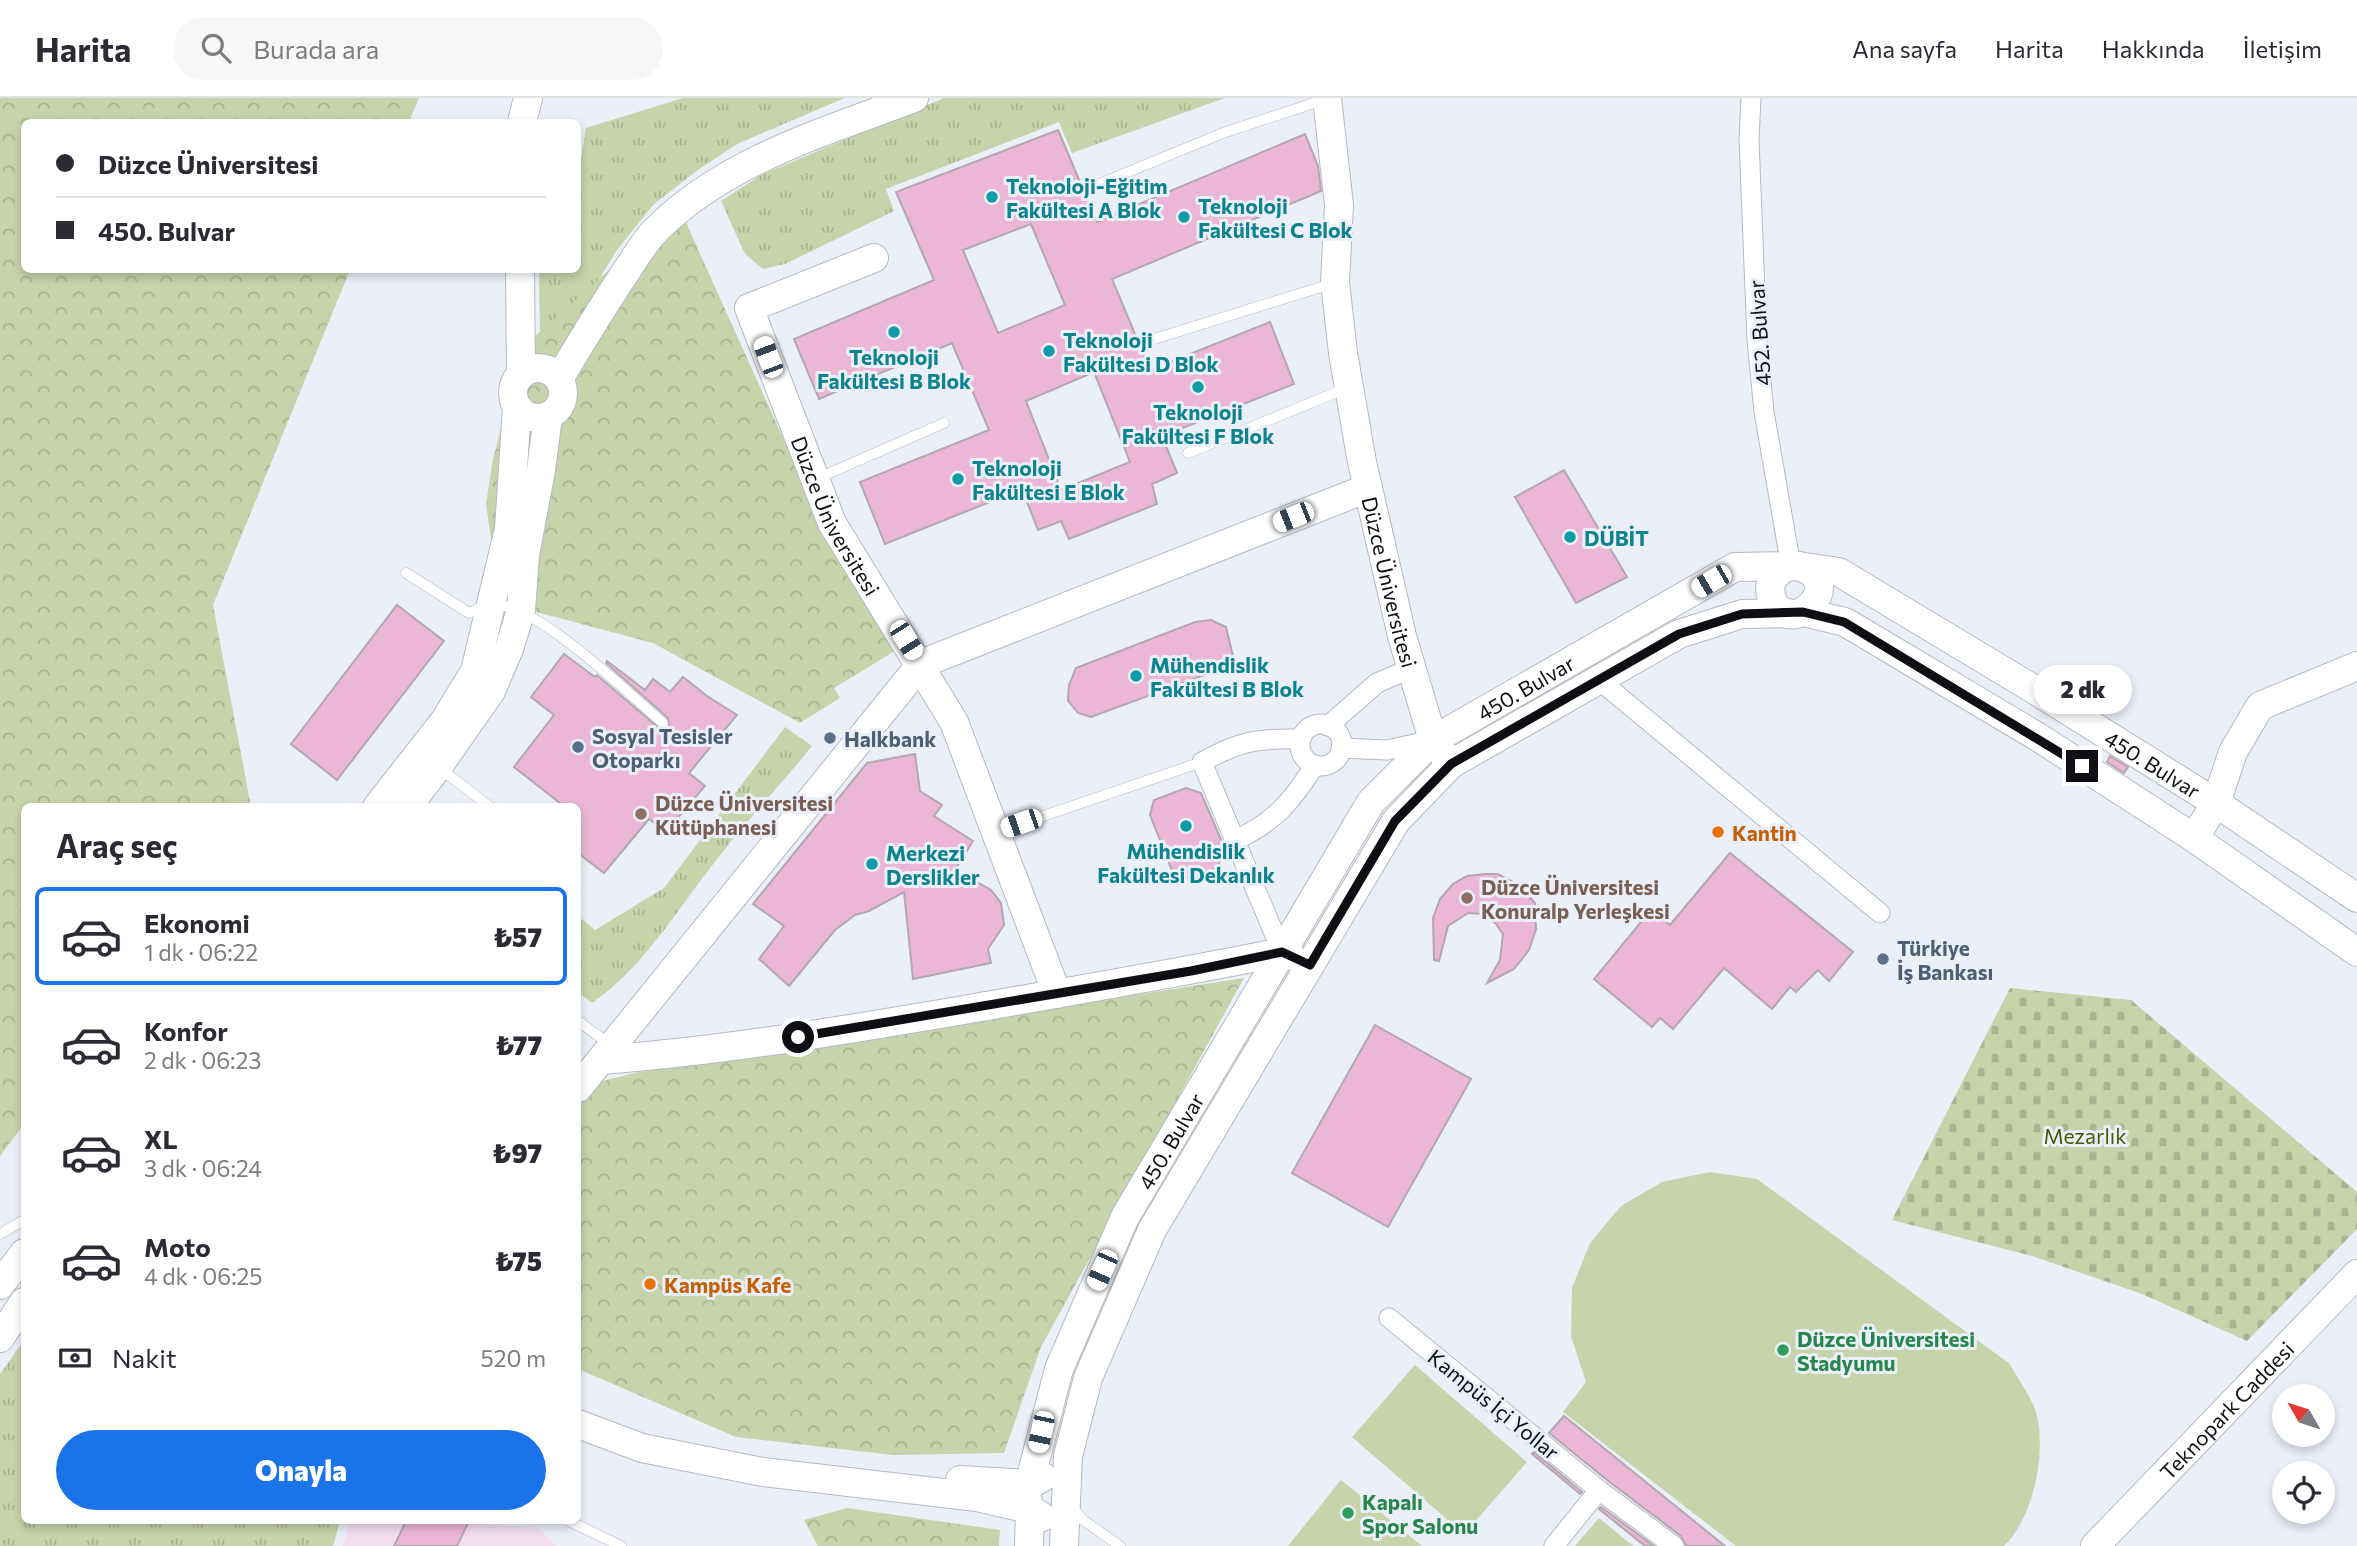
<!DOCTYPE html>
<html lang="tr">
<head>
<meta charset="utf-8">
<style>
	body { margin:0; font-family:Commissioner,sans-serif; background:#f7f7f7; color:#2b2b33; height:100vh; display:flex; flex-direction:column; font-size:26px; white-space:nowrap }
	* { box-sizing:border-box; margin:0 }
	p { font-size:23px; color:#7c7c81 }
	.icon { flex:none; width:38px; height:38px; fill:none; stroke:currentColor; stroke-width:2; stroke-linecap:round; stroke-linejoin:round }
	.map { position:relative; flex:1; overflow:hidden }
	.panel { position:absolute; left:21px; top:705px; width:560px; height:721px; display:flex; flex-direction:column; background:#fff; border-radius:10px; box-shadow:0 4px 10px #0003 }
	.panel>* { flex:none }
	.banner { position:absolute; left:21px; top:21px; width:560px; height:154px; border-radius:10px; box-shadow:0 4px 10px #0003; display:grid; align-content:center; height:154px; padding:0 35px; background:#fff }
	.needle { width:46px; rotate:309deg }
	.fabs { position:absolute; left:2272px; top:1286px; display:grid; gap:14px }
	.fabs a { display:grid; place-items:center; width:63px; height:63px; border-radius:50%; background:#fff; box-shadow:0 4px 10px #0003; font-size:35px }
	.end { position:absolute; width:32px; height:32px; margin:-16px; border:9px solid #0e0f12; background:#fff; box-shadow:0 0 0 4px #fff }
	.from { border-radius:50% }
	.bubble { position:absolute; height:49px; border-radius:24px; background:#fff; box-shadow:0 4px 10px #0003; font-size:23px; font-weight:800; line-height:49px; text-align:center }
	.car { position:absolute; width:21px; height:42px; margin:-21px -10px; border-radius:9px; box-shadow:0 0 5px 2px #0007; background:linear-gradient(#fff 24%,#345 0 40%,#fff 0 76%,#345 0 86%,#fff 0) }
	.banner b { display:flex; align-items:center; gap:24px; height:66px; font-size:26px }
	.banner b+b { border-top:2px solid #e1e1e2 }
	.banner i { width:18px; height:18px; background:#2b2b33 }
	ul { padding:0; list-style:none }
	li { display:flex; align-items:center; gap:21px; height:98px; margin:0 14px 10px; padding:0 21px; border:4px solid transparent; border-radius:10px }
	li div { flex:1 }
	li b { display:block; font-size:26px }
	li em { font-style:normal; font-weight:800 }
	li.active { border-color:#1a73e8 }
	li>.icon { width:63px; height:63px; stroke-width:1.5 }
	h2 { padding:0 35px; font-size:32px; line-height:84px }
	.pay { display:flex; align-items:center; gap:18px; height:77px; padding:0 35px; font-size:26px }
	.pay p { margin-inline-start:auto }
	.action { display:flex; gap:14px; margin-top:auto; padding:14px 35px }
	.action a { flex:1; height:80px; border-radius:42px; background:#1a73e8; color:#fff; font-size:28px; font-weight:800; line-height:80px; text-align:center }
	header { display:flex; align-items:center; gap:42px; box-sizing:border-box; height:98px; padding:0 35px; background:#fff; border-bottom:2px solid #e1e1e2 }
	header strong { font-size:33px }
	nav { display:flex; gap:38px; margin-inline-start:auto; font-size:24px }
	.search { width:490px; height:63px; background:#f7f7f7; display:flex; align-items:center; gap:18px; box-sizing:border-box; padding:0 24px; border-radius:38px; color:#7c7c81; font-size:26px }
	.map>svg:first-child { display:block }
	.medical { fill:#f2deee }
	.grass { fill:url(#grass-tufts) }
	.forest { fill:url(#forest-crowns) }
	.cemetery { fill:url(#cemetery-stones) }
	.pitch { fill:#c7d3ab }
	.building { fill:#ecb6d6; stroke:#b2a8ae; stroke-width:2; fill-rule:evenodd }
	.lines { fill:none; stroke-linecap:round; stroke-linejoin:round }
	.lane-casing { stroke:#b5b9c2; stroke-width:11 }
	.street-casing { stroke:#b5b9c2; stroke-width:21 }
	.secondary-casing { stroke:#b5b9c2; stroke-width:30 }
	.lane { stroke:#fff; stroke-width:10 }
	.street { stroke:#fff; stroke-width:19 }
	.secondary { stroke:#fff; stroke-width:28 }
	.route { stroke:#0e0f12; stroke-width:9 }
	.culture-dot { fill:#0f9aa8; stroke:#ebeff8; stroke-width:2.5 }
	.service-dot { fill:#5c6f8a; stroke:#ebeff8; stroke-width:2.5 }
	.education-dot { fill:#8d6e63; stroke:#ebeff8; stroke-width:2.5 }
	.food-dot { fill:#e8710a; stroke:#ebeff8; stroke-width:2.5 }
	.leisure-dot { fill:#2e9e5b; stroke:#ebeff8; stroke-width:2.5 }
	.labels { text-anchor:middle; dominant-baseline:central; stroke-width:6; stroke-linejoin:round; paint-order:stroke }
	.culture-label { font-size:21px; font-weight:bold; fill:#0d838f; stroke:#ebeff8; text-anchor:start }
	.street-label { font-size:21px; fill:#0e0f12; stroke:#ebeff8 }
	.service-label { font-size:21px; font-weight:bold; fill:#4e5e75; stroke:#ebeff8; text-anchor:start }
	.education-label { font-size:21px; font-weight:bold; fill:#785e54; stroke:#ebeff8; text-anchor:start }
	.food-label { font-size:21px; font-weight:bold; fill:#c56008; stroke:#ebeff8; text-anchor:start }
	.park-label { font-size:21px; fill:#485800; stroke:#ebeff8 }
	.leisure-label { font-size:21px; font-weight:bold; fill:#27864d; stroke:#ebeff8; text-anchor:start }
</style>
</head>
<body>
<header>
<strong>Harita</strong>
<div class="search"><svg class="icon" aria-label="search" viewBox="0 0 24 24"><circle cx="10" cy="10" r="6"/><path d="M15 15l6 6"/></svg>Burada ara</div>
<nav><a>Ana sayfa</a><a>Harita</a><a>Hakkında</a><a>İletişim</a></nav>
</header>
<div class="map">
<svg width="2357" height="1448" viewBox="0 0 2357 1448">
	<defs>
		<pattern id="grass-tufts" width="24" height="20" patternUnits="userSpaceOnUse" patternTransform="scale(1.75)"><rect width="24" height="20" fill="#c7d3ab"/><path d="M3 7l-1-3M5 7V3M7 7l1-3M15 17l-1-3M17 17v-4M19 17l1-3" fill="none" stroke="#aab492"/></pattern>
		<pattern id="forest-crowns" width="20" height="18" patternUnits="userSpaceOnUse" patternTransform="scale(1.75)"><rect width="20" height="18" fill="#c7d3ab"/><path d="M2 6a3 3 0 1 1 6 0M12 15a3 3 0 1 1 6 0" fill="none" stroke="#aab492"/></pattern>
		<pattern id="cemetery-stones" width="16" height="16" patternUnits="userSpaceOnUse" patternTransform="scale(1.75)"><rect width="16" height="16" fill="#c7d3ab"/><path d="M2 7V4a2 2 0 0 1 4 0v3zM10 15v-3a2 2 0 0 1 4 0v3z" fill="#aab492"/></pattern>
	</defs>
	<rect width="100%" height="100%" fill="#ebeff8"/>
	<polygon class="medical" points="350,1423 434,1423 537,1430 557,1448 343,1448"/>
	<g class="grass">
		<polygon points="683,0 845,0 737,46 695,74 653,107 617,152 591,194 540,239 539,172 578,172 578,80 586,30"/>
		<polygon points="944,0 1225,0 1072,55 1059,24 886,91 894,113 785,166 763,171 745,156 721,103 761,77"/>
		<path d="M785,629L812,648C783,684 751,718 722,755C681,805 646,868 592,905L578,894V818L595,832L664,790Z"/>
		<polygon points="24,1242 24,1423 340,1423 333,1448 0,1448 0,1276"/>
	</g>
	<g class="forest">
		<polygon points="0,0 419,0 409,24 24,24 24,172 350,172 213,507 251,709 24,709 24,1026 0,1058"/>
		<polygon points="679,109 815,411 898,551 834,590 840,600 800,625 653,545 525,511 493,454 486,406 493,361 522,250"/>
		<polygon points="1244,880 1041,1249 1004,1355 893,1357 736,1339 578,1271 578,1006 603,983 639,974"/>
		<polygon points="847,1410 1000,1432 999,1448 818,1448 804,1422"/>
	</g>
	<polygon class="cemetery" points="2010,890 2131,902 2357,1094 2357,1131 2247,1243 2142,1196 2032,1158 1892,1122"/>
	<g class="pitch">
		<path d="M1710,1074L1757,1081L2010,1266C2017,1280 2028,1294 2034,1309C2049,1347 2034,1420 2004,1448H1736L1563,1314L1586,1284L1571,1238L1572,1190L1590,1145L1621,1108L1662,1084Z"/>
		<polygon points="1415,1267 1527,1364 1464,1436 1352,1339"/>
		<polygon points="1341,1382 1422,1448 1288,1448"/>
		<polygon points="1599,1420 1633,1448 1575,1448"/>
	</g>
	<g class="building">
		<path d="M1058,32L1097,124L1305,36L1318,68L1321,93L1112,181L1150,272L1270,224L1294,286L1162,338L1177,375L1152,386L1157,406L1069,441L1061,423L1038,432L1022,391L885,446L860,384L989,332L952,245L819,301L794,241L934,182L896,94ZM1031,126L1065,207L998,235L963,152ZM1094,274L1130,364L1061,392L1026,303Z"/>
		<polygon points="1564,372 1627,479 1576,505 1515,399"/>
		<polygon points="397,507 444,543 337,682 291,646"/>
		<polygon points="1211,522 1226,529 1233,558 1229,568 1091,619 1078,615 1068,603 1069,587 1076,570 1195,524"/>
		<polygon points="564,556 595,579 597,577 661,632 669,629 668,620 606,565 607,563 645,592 653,581 670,594 683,579 707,598 737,617 689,675 705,688 666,734 649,721 604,775 578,755 578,709 565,709 514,669 554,617 531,599"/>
		<polygon points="915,656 920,693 942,707 934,718 973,743 951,778 975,783 991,792 1001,805 1004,827 988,851 991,865 913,881 904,794 869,813 855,817 835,832 789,888 759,861 784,828 753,806 867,665"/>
		<polygon points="2110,658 2128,669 2124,675 2107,664"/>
		<polygon points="1186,690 1201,695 1225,751 1217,770 1187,780 1173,775 1150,717 1154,702"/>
		<polygon points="1730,755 1853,854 1829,883 1818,872 1796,894 1790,889 1772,911 1724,870 1673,931 1660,920 1652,929 1594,881 1651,812 1670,827"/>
		<polygon points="1485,776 1498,776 1519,787 1535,805 1536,831 1529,852 1514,871 1487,885 1500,862 1503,836 1496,826 1484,816 1468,815 1448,828 1439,863 1434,862 1433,820 1440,801 1453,786 1467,778"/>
		<polygon points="1375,927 1471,981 1388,1129 1292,1075"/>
		<polygon points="1564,1318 1725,1448 1686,1448 1681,1438 1607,1382 1549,1335"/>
		<polygon points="1534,1354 1582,1394 1580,1396 1532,1356"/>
		<polygon points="1601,1409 1654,1448 1645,1448 1599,1411"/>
		<polygon points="406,1423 469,1423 457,1448 394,1448"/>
	</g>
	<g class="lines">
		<defs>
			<g id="lane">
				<polyline points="1094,88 1223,35 1323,2"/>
				<polyline points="1151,242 1331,186"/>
				<polyline points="1188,355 1347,290"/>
				<polyline points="816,381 944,325"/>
				<path d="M406,475L469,515C476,512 486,506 494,506C539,508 627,594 663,625"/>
				<polyline points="441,671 490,709"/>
				<polyline points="996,734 1202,664"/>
				<polyline points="578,923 611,947"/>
				<polyline points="0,1136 24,1122"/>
				<polyline points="1072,1409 1083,1422 1120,1448"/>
				<polyline points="569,1423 621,1448"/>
			</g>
			<g id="street">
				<polyline points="1751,0 1749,42 1757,242 1764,314 1791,468"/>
				<polyline points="1599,582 1880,815"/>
				<circle cx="1321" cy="647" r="21"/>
				<polyline points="1328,628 1377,585 1412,570"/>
				<polyline points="1341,650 1387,652 1433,642"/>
				<path d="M1235,742C1274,725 1292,703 1315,667"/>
				<path d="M1282,854L1202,664C1240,643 1258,640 1301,641"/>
				<polyline points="1389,1220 1599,1392 1674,1448"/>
				<polyline points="1554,1448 1599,1392"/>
			</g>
			<g id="secondary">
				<path id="s1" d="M1327,0L1339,107L1335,184L1343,255L1362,364L1402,538L1433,642L1444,657"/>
				<polyline points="522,24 528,0"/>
				<path id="s2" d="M874,160L749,210L832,425L954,624L1057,896"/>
				<polyline points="520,172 521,277"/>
				<circle cx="538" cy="295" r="25"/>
				<path d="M559,281C581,244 603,208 627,172C636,159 644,144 655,133C724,63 824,34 914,0"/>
				<path d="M1791,468C1776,472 1766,485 1772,501C1789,545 1851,483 1798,468"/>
				<polyline points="1803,514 1845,524 2038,639 2194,740 2357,854"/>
				<polyline points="377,709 445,622 475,573 509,431 517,309"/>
				<polyline points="407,709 438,669 491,593 509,551 521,512 525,457 541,372 548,318"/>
				<polyline points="2194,740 2216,705 2233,654 2260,608 2357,568"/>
				<path d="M601,962C721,953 840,933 958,913C1066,894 1174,876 1282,854L1291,858"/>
				<polyline points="578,990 921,566 1368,390"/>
				<polyline points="0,1187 24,1155"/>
				<polyline points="0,1240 24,1204"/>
				<polyline points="578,1326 642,1350 763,1374 977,1399 1030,1411 1042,1419"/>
				<polyline points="960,1382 1031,1386 1043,1379"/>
				<path id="s3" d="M1029,1448L1030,1411L1026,1398L1059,1271L1125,1119L1371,704L1433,642L1735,469L1798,468L1839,474L2040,595L2216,705L2357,800"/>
				<polyline points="1064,1448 1068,1358 1088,1280 1152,1132 1396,723 1451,666 1679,536 1742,516 1788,515"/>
				<path id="s4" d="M2095,1448L2357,1176"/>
			</g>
		</defs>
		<use href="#lane" class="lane-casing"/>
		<use href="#street" class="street-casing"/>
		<use href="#secondary" class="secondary-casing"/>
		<use href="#lane" class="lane"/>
		<use href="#street" class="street"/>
		<use href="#secondary" class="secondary"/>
	</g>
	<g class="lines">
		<polyline class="route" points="798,939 1191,873 1282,854 1310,867 1395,723 1451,666 1679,536 1742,516 1803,514 1844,524 2082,668"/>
	</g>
	<g class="culture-dot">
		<circle cx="992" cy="99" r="7"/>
		<circle cx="1184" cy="119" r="7"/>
		<circle cx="894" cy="234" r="7"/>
		<circle cx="1049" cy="253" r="7"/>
		<circle cx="1198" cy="289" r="7"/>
		<circle cx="958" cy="381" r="7"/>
		<circle cx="1570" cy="439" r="7"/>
		<circle cx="1136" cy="578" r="7"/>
		<circle cx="1186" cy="728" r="7"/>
		<circle cx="872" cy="766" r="7"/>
	</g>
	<g class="service-dot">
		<circle cx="830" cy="640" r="7"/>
		<circle cx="578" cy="649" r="7"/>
		<circle cx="1883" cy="861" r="7"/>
	</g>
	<g class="education-dot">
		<circle cx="641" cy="716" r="7"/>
		<circle cx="1467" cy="800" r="7"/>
	</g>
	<g class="food-dot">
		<circle cx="1718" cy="734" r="7"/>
		<circle cx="650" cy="1186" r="7"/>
	</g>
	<g class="leisure-dot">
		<circle cx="1783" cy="1252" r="7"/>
		<circle cx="1348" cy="1415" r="7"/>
	</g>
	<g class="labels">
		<g class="culture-label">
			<text x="1006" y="87">Teknoloji-Eğitim<tspan x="1006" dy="24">Fakültesi A Blok</tspan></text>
			<text x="1198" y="107">Teknoloji<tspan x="1198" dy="24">Fakültesi C Blok</tspan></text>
			<text x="1063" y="241">Teknoloji<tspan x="1063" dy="24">Fakültesi D Blok</tspan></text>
			<text x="894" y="258" text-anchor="middle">Teknoloji<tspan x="894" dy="24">Fakültesi B Blok</tspan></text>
			<text x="1198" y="313" text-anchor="middle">Teknoloji<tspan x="1198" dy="24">Fakültesi F Blok</tspan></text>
			<text x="972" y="369">Teknoloji<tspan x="972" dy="24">Fakültesi E Blok</tspan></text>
			<text x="1584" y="439">DÜBİT</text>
			<text x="1150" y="566">Mühendislik<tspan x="1150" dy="24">Fakültesi B Blok</tspan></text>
			<text x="1186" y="752" text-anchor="middle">Mühendislik<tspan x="1186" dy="24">Fakültesi Dekanlık</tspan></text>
			<text x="886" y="754">Merkezi<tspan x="886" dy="24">Derslikler</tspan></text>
		</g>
		<g class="street-label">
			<text transform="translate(1759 235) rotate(-94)">452. Bulvar</text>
			<text stroke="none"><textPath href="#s2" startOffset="360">Düzce Üniversitesi</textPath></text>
			<text stroke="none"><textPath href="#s1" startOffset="490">Düzce Üniversitesi</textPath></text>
			<text stroke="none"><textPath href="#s3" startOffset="1024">450. Bulvar</textPath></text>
			<text stroke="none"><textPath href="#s3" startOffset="1738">450. Bulvar</textPath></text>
			<text stroke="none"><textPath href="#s3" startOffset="436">450. Bulvar</textPath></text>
			<text transform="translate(1494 1306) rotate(39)">Kampüs İçi Yollar</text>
			<text stroke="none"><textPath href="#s4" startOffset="189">Teknopark Caddesi</textPath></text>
		</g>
		<g class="service-label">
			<text x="592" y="637">Sosyal Tesisler<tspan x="592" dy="24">Otoparkı</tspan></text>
			<text x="844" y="640">Halkbank</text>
			<text x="1897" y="849">Türkiye<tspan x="1897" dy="24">İş Bankası</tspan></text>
		</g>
		<g class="education-label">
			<text x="655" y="704">Düzce Üniversitesi<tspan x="655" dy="24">Kütüphanesi</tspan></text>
			<text x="1481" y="788">Düzce Üniversitesi<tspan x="1481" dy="24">Konuralp Yerleşkesi</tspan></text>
		</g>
		<g class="food-label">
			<text x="1732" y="734">Kantin</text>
			<text x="664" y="1186">Kampüs Kafe</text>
		</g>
		<g class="park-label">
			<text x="2085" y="1037">Mezarlık</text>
		</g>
		<g class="leisure-label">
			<text x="1797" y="1240">Düzce Üniversitesi<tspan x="1797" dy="24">Stadyumu</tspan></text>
			<text x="1362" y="1403">Kapalı<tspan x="1362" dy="24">Spor Salonu</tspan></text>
		</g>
	</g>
</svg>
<div class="fabs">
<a><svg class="needle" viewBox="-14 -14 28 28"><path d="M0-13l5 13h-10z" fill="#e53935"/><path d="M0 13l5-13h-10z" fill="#7c7c81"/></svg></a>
<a><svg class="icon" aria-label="locate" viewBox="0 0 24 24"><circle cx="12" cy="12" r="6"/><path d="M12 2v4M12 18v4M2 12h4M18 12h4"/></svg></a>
</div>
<i class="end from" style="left:798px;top:939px"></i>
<i class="end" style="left:2082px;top:668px"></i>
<div class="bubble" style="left:2034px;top:567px;width:98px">2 dk</div>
<i class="car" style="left:768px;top:259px;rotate:339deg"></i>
<i class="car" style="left:1293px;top:419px;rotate:248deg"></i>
<i class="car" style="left:1711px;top:483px;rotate:240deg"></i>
<i class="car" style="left:906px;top:542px;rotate:148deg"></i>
<i class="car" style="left:1021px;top:725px;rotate:251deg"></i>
<i class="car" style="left:1102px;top:1172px;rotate:204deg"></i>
<i class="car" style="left:1041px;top:1334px;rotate:192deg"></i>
<div class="banner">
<b><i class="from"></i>Düzce Üniversitesi</b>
<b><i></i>450. Bulvar</b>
</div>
<section class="panel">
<h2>Araç seç</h2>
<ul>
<li class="active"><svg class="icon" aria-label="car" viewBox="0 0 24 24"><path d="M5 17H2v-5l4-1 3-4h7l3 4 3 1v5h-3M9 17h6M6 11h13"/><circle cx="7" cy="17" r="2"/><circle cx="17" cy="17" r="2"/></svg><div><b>Ekonomi</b><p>1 dk · 06:22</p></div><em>₺57</em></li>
<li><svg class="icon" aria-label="car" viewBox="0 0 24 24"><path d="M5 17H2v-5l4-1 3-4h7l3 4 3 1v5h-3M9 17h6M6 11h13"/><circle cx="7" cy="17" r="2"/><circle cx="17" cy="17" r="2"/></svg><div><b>Konfor</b><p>2 dk · 06:23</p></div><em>₺77</em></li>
<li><svg class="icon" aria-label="car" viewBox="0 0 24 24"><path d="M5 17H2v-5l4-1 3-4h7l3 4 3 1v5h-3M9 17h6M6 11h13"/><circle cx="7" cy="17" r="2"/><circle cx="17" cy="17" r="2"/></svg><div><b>XL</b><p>3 dk · 06:24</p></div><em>₺97</em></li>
<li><svg class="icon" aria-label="car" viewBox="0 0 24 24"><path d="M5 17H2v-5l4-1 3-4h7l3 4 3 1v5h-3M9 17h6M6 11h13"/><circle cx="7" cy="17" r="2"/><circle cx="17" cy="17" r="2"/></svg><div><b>Moto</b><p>4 dk · 06:25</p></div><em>₺75</em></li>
</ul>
<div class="pay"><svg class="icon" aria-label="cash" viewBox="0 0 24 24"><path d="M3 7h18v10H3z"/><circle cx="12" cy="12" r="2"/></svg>Nakit<p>520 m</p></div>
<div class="action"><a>Onayla</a></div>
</section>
</div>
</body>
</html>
